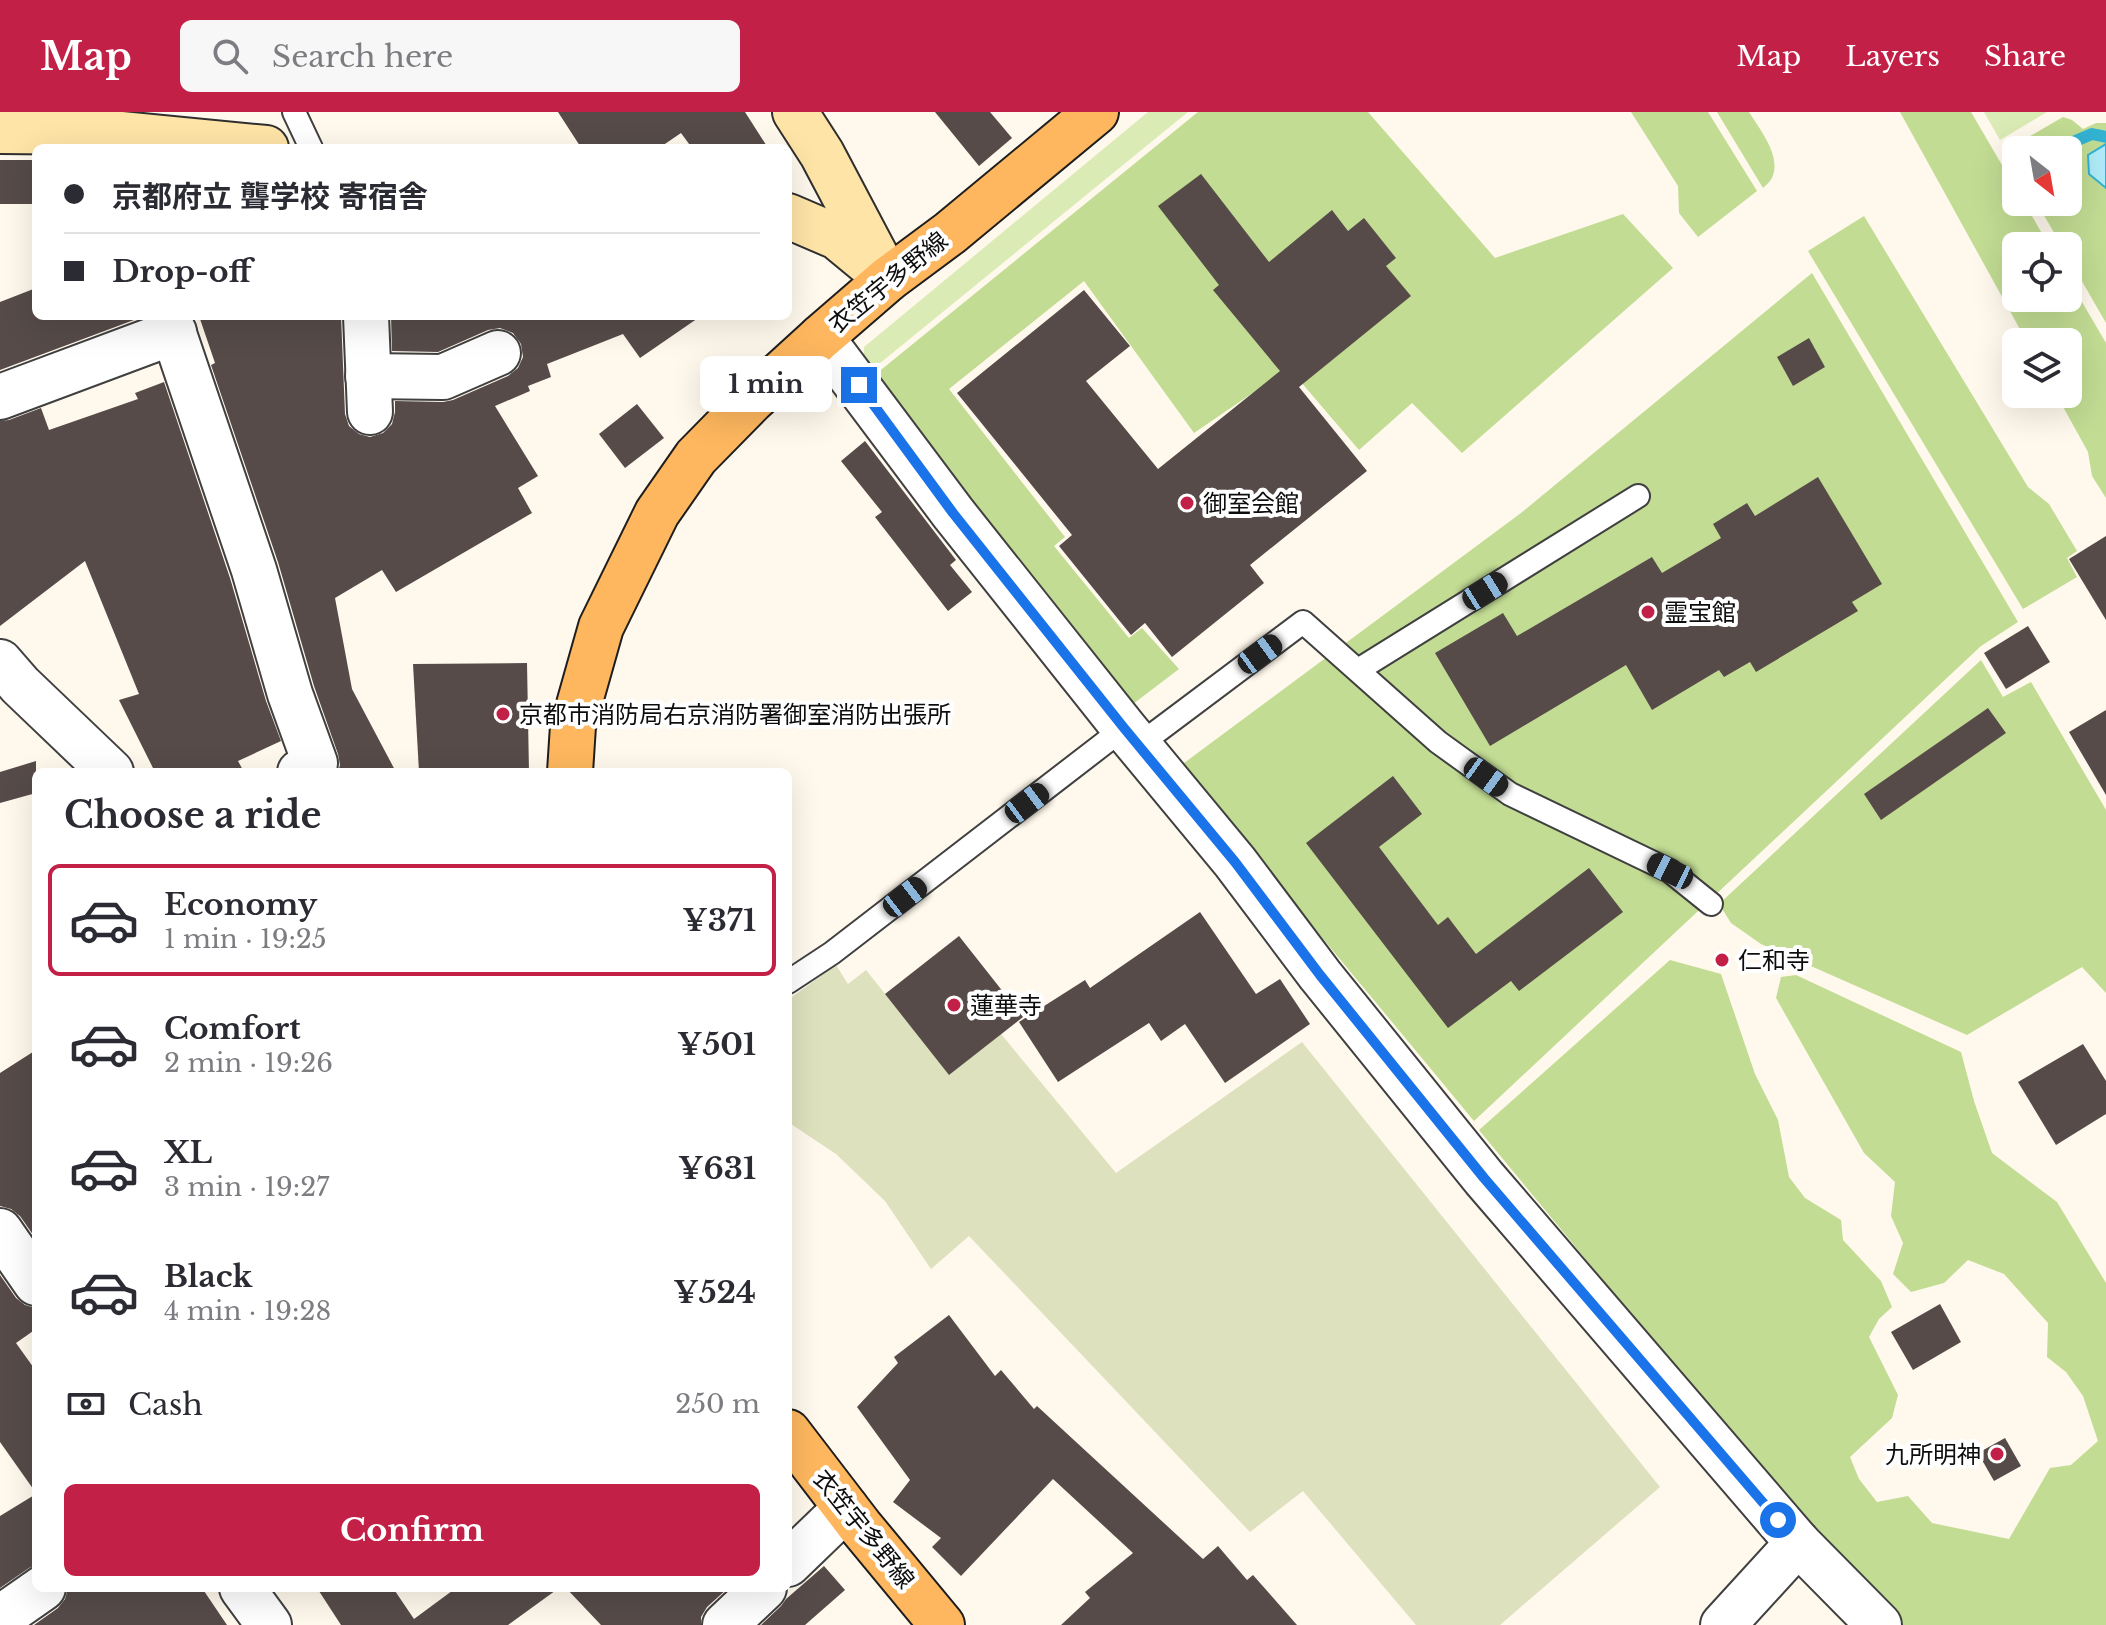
<!DOCTYPE html>
<html lang="en">
<head>
<meta charset="utf-8">
<style>
	body { margin:0; font-family:"Libre Baskerville","Noto Sans JP",serif; background:#f7f7f7; color:#2b2b33; height:100vh; display:flex; flex-direction:column; font-size:30px; white-space:nowrap }
	* { box-sizing:border-box; margin:0 }
	p { font-size:26px; color:#7c7c81 }
	.icon { flex:none; width:44px; height:44px; fill:none; stroke:currentColor; stroke-width:2; stroke-linecap:round; stroke-linejoin:round }
	.map { position:relative; flex:1; overflow:hidden }
	.details { position:absolute; left:32px; top:656px; width:760px; height:824px; display:flex; flex-direction:column; background:#fff; border-radius:12px; box-shadow:0 8px 32px #0002 }
	.details>* { flex:none }
	.banner { position:absolute; left:32px; top:32px; width:760px; height:176px; border-radius:12px; box-shadow:0 8px 32px #0002; display:grid; align-content:center; height:176px; padding:0 32px; background:#fff }
	.needle { width:52px; rotate:149deg }
	.fabs { position:absolute; left:2002px; top:24px; display:grid; gap:16px }
	.fabs a { display:grid; place-items:center; width:80px; height:80px; border-radius:12px; background:#fff; box-shadow:0 8px 32px #0002; font-size:40px }
	.end { position:absolute; width:36px; height:36px; margin:-18px; border:10px solid #1a73e8; background:#fff; box-shadow:0 0 0 4px #fff }
	.from { border-radius:50% }
	.bubble { position:absolute; height:56px; border-radius:12px; background:#fff; box-shadow:0 8px 32px #0002; font-size:26px; font-weight:700; line-height:56px; text-align:center }
	.car { position:absolute; width:24px; height:48px; margin:-24px -12px; border-radius:10px; box-shadow:0 0 6px 2px #0007; background:linear-gradient(#222 24%,#8ab4d8 0 40%,#222 0 76%,#8ab4d8 0 86%,#222 0) }
	.banner b { display:flex; align-items:center; gap:28px; height:76px; font-size:30px }
	.banner b+b { border-top:2px solid #e1e1e2 }
	.banner i { width:20px; height:20px; background:#2b2b33 }
	ul { padding:0; list-style:none }
	li { display:flex; align-items:center; gap:24px; height:112px; margin:0 16px 12px; padding:0 16px; border:4px solid transparent; border-radius:12px }
	li div { flex:1 }
	li b { display:block; font-size:30px }
	li em { font-style:normal; font-weight:700 }
	li.on { border-color:#c22047 }
	li>.icon { width:72px; height:72px; stroke-width:1.5 }
	h2 { padding:0 32px; font-size:36px; line-height:96px }
	.pay { display:flex; align-items:center; gap:20px; height:88px; padding:0 32px; font-size:30px }
	.pay p { margin-inline-start:auto }
	.button { display:flex; gap:16px; margin-top:auto; padding:16px 32px }
	.button a { flex:1; height:92px; border-radius:12px; background:#c22047; color:#fff; font-size:32px; font-weight:700; line-height:92px; text-align:center }
	header { display:flex; align-items:center; gap:48px; box-sizing:border-box; height:112px; padding:0 40px; background:#c22047; color:#fff }
	header strong { font-size:38px }
	nav { display:flex; gap:44px; margin-inline-start:auto; font-size:28px }
	.search { width:560px; height:72px; background:#f7f7f7; display:flex; align-items:center; gap:20px; box-sizing:border-box; padding:0 28px; border-radius:12px; color:#7c7c81; font-size:30px }
	.map>svg:first-child { display:block }
	.green { fill:#dbebb5 }
	.forest { fill:#c2dc93 }
	.cemetery { fill:#dde1bd }
	.water { fill:#afebf8; stroke:#33b2d2; stroke-width:2 }
	.lines { fill:none; stroke-linecap:round; stroke-linejoin:round }
	.stream { stroke:#33b2d2; stroke-width:12 }
	.building { fill:#564b49 }
	.lane-casing { stroke:#404040; stroke-width:26 }
	.street-casing { stroke:#404040; stroke-width:48 }
	.secondary-casing { stroke:#2f2f2f; stroke-width:48 }
	.primary-casing { stroke:#1e1e1e; stroke-width:48 }
	.lane { stroke:#fff; stroke-width:22 }
	.street { stroke:#fff; stroke-width:44 }
	.secondary { stroke:#ffe4a7; stroke-width:44 }
	.primary { stroke:#feb75e; stroke-width:44 }
	.route { stroke:#1a73e8; stroke-width:10 }
	.poi-dot { fill:#c22047; stroke:#fff; stroke-width:3 }
	.labels { text-anchor:middle; dominant-baseline:central; stroke-width:8; stroke-linejoin:round; paint-order:stroke }
	.street-label { font-size:24px; fill:#0d0d0d; stroke:#fff }
	.poi-label { font-size:24px; fill:#0d0d0d; stroke:#fff; text-anchor:start }
</style>
</head>
<body>
<header>
<strong>Map</strong>
<div class="search"><svg class="icon" aria-label="search" viewBox="0 0 24 24"><circle cx="10" cy="10" r="6"/><path d="M15 15l6 6"/></svg>Search here</div>
<nav><a>Map</a><a>Layers</a><a>Share</a></nav>
</header>
<div class="map">
<svg width="2106" height="1513" viewBox="0 0 2106 1513">
	<rect width="100%" height="100%" fill="#fff8ec"/>
	<g class="green">
		<polygon points="1148,0 1188,0 868,261 863,255 864,235"/>
		<polygon points="1984,0 2047,0 2000,28"/>
	</g>
	<g class="forest">
		<polygon points="1198,0 1368,0 1495,146 1623,102 1673,156 1462,341 1412,291 1359,338 1289,256 1194,321 1084,169 949,277 1065,425 1054,434 1129,526 1142,516 1179,557 1133,592 871,266"/>
		<polygon points="1631,0 1708,0 1757,79 1698,125 1679,101 1678,74"/>
		<path d="M1717,0H1749C1760,18 1782,44 1772,66C1770,70 1766,73 1763,76Z"/>
		<polygon points="1900,0 1971,0 2016,77 2016,90 2024,90 2049,134 2016,134 2016,186 2068,186 2068,166 2106,231 2106,386 2092,364 2088,340 2056,282 2068,282 2068,230 2027,230"/>
		<polygon points="2063,5 2072,8 2083,17 2096,11 2106,11 2106,211 2068,145 2068,134 2062,134 2036,90 2068,90 2068,38 2016,38 2016,56 2006,38"/>
		<polygon points="1864,104 2028,375 2049,392 2077,439 2067,446 2077,465 2023,497 1808,139"/>
		<polygon points="1812,161 2018,510 1981,534 1474,1009 1180,654 1521,401"/>
		<polygon points="1981,548 2003,585 2031,570 2106,698 2106,881 2082,855 1967,923 1761,832 1731,811 1719,792"/>
		<polygon points="1670,848 1721,862 1755,962 1778,1008 1789,1065 1805,1086 1841,1108 1843,1128 1881,1169 1892,1195 1879,1207 1869,1225 1898,1283 1892,1306 1850,1345 1859,1367 1877,1390 1908,1384 1932,1411 2009,1427 2050,1356 2071,1353 2098,1329 2083,1284 2066,1260 2047,1245 2048,1211 2004,1162 1968,1148 1944,1171 1911,1180 1893,1162 1903,1131 1891,1104 1895,1070 1864,1041 1776,886 1781,865 1796,863 1961,940 1974,989 1992,1041 2057,1090 2106,1171 2106,1513 1899,1513 1815,1425 1479,1018"/>
	</g>
	<polygon class="cemetery" points="836,853 848,872 866,858 949,962 1001,922 1116,1061 1302,930 1660,1375 1500,1513 1416,1513 1303,1379 1250,1420 969,1124 931,1157 885,1089 836,1042 788,1010 788,888"/>
	<polygon class="water" points="2106,32 2106,76 2089,62 2088,43"/>
	<g class="lines">
		<polyline class="stream" points="2054,38 2092,22 2106,25"/>
	</g>
	<g class="building">
		<polygon points="558,0 745,0 768,36 692,36 681,21 659,36 580,34"/>
		<polygon points="935,0 990,0 1012,26 979,54"/>
		<rect x="0" y="48" width="36" height="44"/>
		<polygon points="1201,62 1269,150 1332,98 1348,119 1364,106 1396,146 1386,154 1411,184 1299,275 1367,359 1250,453 1264,471 1172,545 1145,511 1131,523 1059,434 1072,423 957,281 1084,178 1130,234 1086,269 1158,357 1280,259 1213,178 1219,173 1158,94"/>
		<polygon points="36,176 36,204 142,205 0,258 0,190"/>
		<polygon points="199,204 341,204 345,302 349,314 359,322 370,325 383,321 392,312 395,300 395,289 443,290 453,288 508,264 518,256 523,245 521,232 513,221 500,216 488,218 438,240 392,239 391,204 701,204 640,246 623,222 547,252 551,265 528,274 530,279 495,294 538,364 518,376 532,401 396,480 382,458 335,486 352,577 396,660 338,660 340,653 338,642 314,574 278,450 211,253 215,251"/>
		<polygon points="1809,226 1825,255 1793,274 1777,245"/>
		<polygon points="164,270 230,466 266,589 281,629 238,649 244,660 155,660 119,588 139,582 85,449 0,514 0,309 9,308 41,296 49,318 138,287 135,281"/>
		<polygon points="637,292 664,326 625,356 599,322"/>
		<polygon points="865,329 956,448 950,453 972,480 948,499 875,405 882,400 841,349"/>
		<polygon points="1818,365 1882,472 1852,490 1858,499 1756,560 1750,550 1724,565 1719,558 1652,598 1626,553 1490,634 1435,541 1503,501 1517,524 1652,445 1662,461 1721,426 1713,412 1747,391 1755,404"/>
		<polygon points="2106,424 2106,508 2069,447"/>
		<polygon points="2028,514 2050,550 2006,577 1984,541"/>
		<polygon points="527,551 529,660 419,660 413,552"/>
		<polygon points="1988,596 2006,621 1881,708 1864,682"/>
		<polygon points="2106,598 2106,683 2069,620"/>
		<polygon points="36,649 36,681 0,691 0,660"/>
		<polygon points="1393,664 1422,702 1379,735 1438,813 1448,805 1476,842 1589,756 1623,800 1519,879 1511,869 1448,916 1306,731"/>
		<polygon points="1200,800 1256,882 1280,867 1310,912 1225,971 1185,912 1161,929 1149,911 1058,970 1019,910 1085,868 1090,876"/>
		<polygon points="959,824 1023,905 949,963 885,882"/>
		<polygon points="2083,932 2106,969 2106,1002 2056,1033 2018,970"/>
		<polygon points="36,938 36,1127 20,1104 11,1097 0,1094 0,961"/>
		<polygon points="0,1163 16,1186 25,1193 36,1196 36,1217 16,1231 36,1259 36,1381 0,1330"/>
		<polygon points="1940,1192 1961,1230 1913,1258 1891,1220"/>
		<polygon points="949,1203 995,1264 1001,1258 1034,1297 1037,1294 1203,1447 1218,1434 1247,1468 1253,1463 1297,1513 1061,1513 1090,1486 1085,1480 1133,1441 1053,1367 961,1464 932,1435 941,1426 893,1390 910,1368 857,1295 898,1251 894,1245"/>
		<polygon points="2005,1326 2021,1354 1994,1369 1978,1341"/>
		<polygon points="36,1382 36,1453 29,1456 0,1476 0,1404"/>
		<polygon points="824,1454 845,1478 805,1513 761,1513 781,1494 786,1487"/>
		<polygon points="68,1476 202,1476 227,1513 34,1513 58,1496 65,1487"/>
		<polygon points="317,1476 393,1476 414,1507 456,1476 559,1476 508,1513 341,1513"/>
		<polygon points="566,1476 728,1476 707,1495 701,1505 701,1513 601,1513"/>
	</g>
	<g class="lines">
		<defs>
			<g id="lane">
				<polyline points="294,0 311,36"/>
				<polyline points="1358,558 1638,384"/>
				<polyline points="1139,633 1303,510 1438,630 1510,682 1670,759 1711,792"/>
				<polyline points="788,870 832,841 1124,616"/>
			</g>
			<g id="street">
				<polyline points="168,204 254,458 290,582 315,651 300,660"/>
				<polyline points="366,204 370,300"/>
				<polyline points="821,225 953,401 1124,616 1235,750 1320,863 1484,1066 1798,1431 1879,1513"/>
				<polyline points="368,264 443,265 498,241"/>
				<polyline points="0,285 174,220"/>
				<polyline points="0,550 20,573 111,660"/>
				<polyline points="0,1119 36,1171"/>
				<polyline points="788,1452 846,1396"/>
				<polyline points="242,1476 269,1513"/>
				<polyline points="0,1506 43,1476"/>
				<polyline points="725,1513 764,1476"/>
				<polyline points="1723,1513 1798,1431"/>
			</g>
			<g id="secondary">
				<polyline points="795,0 822,42 888,167"/>
				<polyline points="0,19 101,20 266,36"/>
				<polyline points="788,104 837,125 877,158"/>
			</g>
			<g id="primary">
				<polyline points="570,660 573,614 601,515 657,401 696,345 752,288 821,225 888,167 950,121 1096,0"/>
				<polyline points="788,1320 860,1414 942,1513"/>
			</g>
		</defs>
		<use href="#lane" class="lane-casing"/>
		<use href="#street" class="street-casing"/>
		<use href="#secondary" class="secondary-casing"/>
		<use href="#primary" class="primary-casing"/>
		<use href="#lane" class="lane"/>
		<use href="#street" class="street"/>
		<use href="#secondary" class="secondary"/>
		<use href="#primary" class="primary"/>
	</g>
	<g class="lines">
		<polyline class="route" points="859,273 953,401 1124,616 1235,750 1320,863 1484,1066 1778,1408"/>
	</g>
	<g class="poi-dot">
		<circle cx="1187" cy="391" r="8"/>
		<circle cx="1648" cy="500" r="8"/>
		<circle cx="503" cy="602" r="8"/>
		<circle cx="1722" cy="848" r="8"/>
		<circle cx="954" cy="893" r="8"/>
		<circle cx="1997" cy="1342" r="8"/>
	</g>
	<g class="labels">
		<g class="street-label">
			<text transform="translate(888 170) rotate(-39)">衣笠宇多野線</text>
			<text transform="translate(864 1417) rotate(51)">衣笠宇多野線</text>
		</g>
		<g class="poi-label">
			<text x="1203" y="391">御室会館</text>
			<text x="1664" y="500">霊宝館</text>
			<text x="519" y="602">京都市消防局右京消防署御室消防出張所</text>
			<text x="1738" y="848">仁和寺</text>
			<text x="970" y="893">蓮華寺</text>
			<text x="1981" y="1342" text-anchor="end">九所明神</text>
		</g>
	</g>
</svg>
<div class="fabs">
<a><svg class="needle" viewBox="-14 -14 28 28"><path d="M0-13l5 13h-10z" fill="#e53935"/><path d="M0 13l5-13h-10z" fill="#7c7c81"/></svg></a>
<a><svg class="icon" aria-label="locate" viewBox="0 0 24 24"><circle cx="12" cy="12" r="6"/><path d="M12 2v4M12 18v4M2 12h4M18 12h4"/></svg></a>
<a><svg class="icon" aria-label="layers" viewBox="0 0 24 24"><path d="M12 4l9 5-9 5-9-5zM3 14l9 5 9-5"/></svg></a>
</div>
<i class="end from" style="left:1778px;top:1408px"></i>
<i class="end" style="left:859px;top:273px"></i>
<div class="bubble" style="left:700px;top:244px;width:132px">1 min</div>
<i class="car" style="left:1485px;top:479px;rotate:58deg"></i>
<i class="car" style="left:1260px;top:542px;rotate:54deg"></i>
<i class="car" style="left:1486px;top:665px;rotate:126deg"></i>
<i class="car" style="left:1027px;top:691px;rotate:53deg"></i>
<i class="car" style="left:1670px;top:759px;rotate:296deg"></i>
<i class="car" style="left:905px;top:785px;rotate:52deg"></i>
<div class="banner">
<b><i class="from"></i>京都府立 聾学校 寄宿舎</b>
<b><i></i>Drop-off</b>
</div>
<section class="details">
<h2>Choose a ride</h2>
<ul>
<li class="on"><svg class="icon" aria-label="car" viewBox="0 0 24 24"><path d="M5 17H2v-5l4-1 3-4h7l3 4 3 1v5h-3M9 17h6M6 11h13"/><circle cx="7" cy="17" r="2"/><circle cx="17" cy="17" r="2"/></svg><div><b>Economy</b><p>1 min · 19:25</p></div><em>¥371</em></li>
<li><svg class="icon" aria-label="car" viewBox="0 0 24 24"><path d="M5 17H2v-5l4-1 3-4h7l3 4 3 1v5h-3M9 17h6M6 11h13"/><circle cx="7" cy="17" r="2"/><circle cx="17" cy="17" r="2"/></svg><div><b>Comfort</b><p>2 min · 19:26</p></div><em>¥501</em></li>
<li><svg class="icon" aria-label="car" viewBox="0 0 24 24"><path d="M5 17H2v-5l4-1 3-4h7l3 4 3 1v5h-3M9 17h6M6 11h13"/><circle cx="7" cy="17" r="2"/><circle cx="17" cy="17" r="2"/></svg><div><b>XL</b><p>3 min · 19:27</p></div><em>¥631</em></li>
<li><svg class="icon" aria-label="car" viewBox="0 0 24 24"><path d="M5 17H2v-5l4-1 3-4h7l3 4 3 1v5h-3M9 17h6M6 11h13"/><circle cx="7" cy="17" r="2"/><circle cx="17" cy="17" r="2"/></svg><div><b>Black</b><p>4 min · 19:28</p></div><em>¥524</em></li>
</ul>
<div class="pay"><svg class="icon" aria-label="cash" viewBox="0 0 24 24"><path d="M3 7h18v10H3z"/><circle cx="12" cy="12" r="2"/></svg>Cash<p>250 m</p></div>
<div class="button"><a>Confirm</a></div>
</section>
</div>
</body>
</html>
